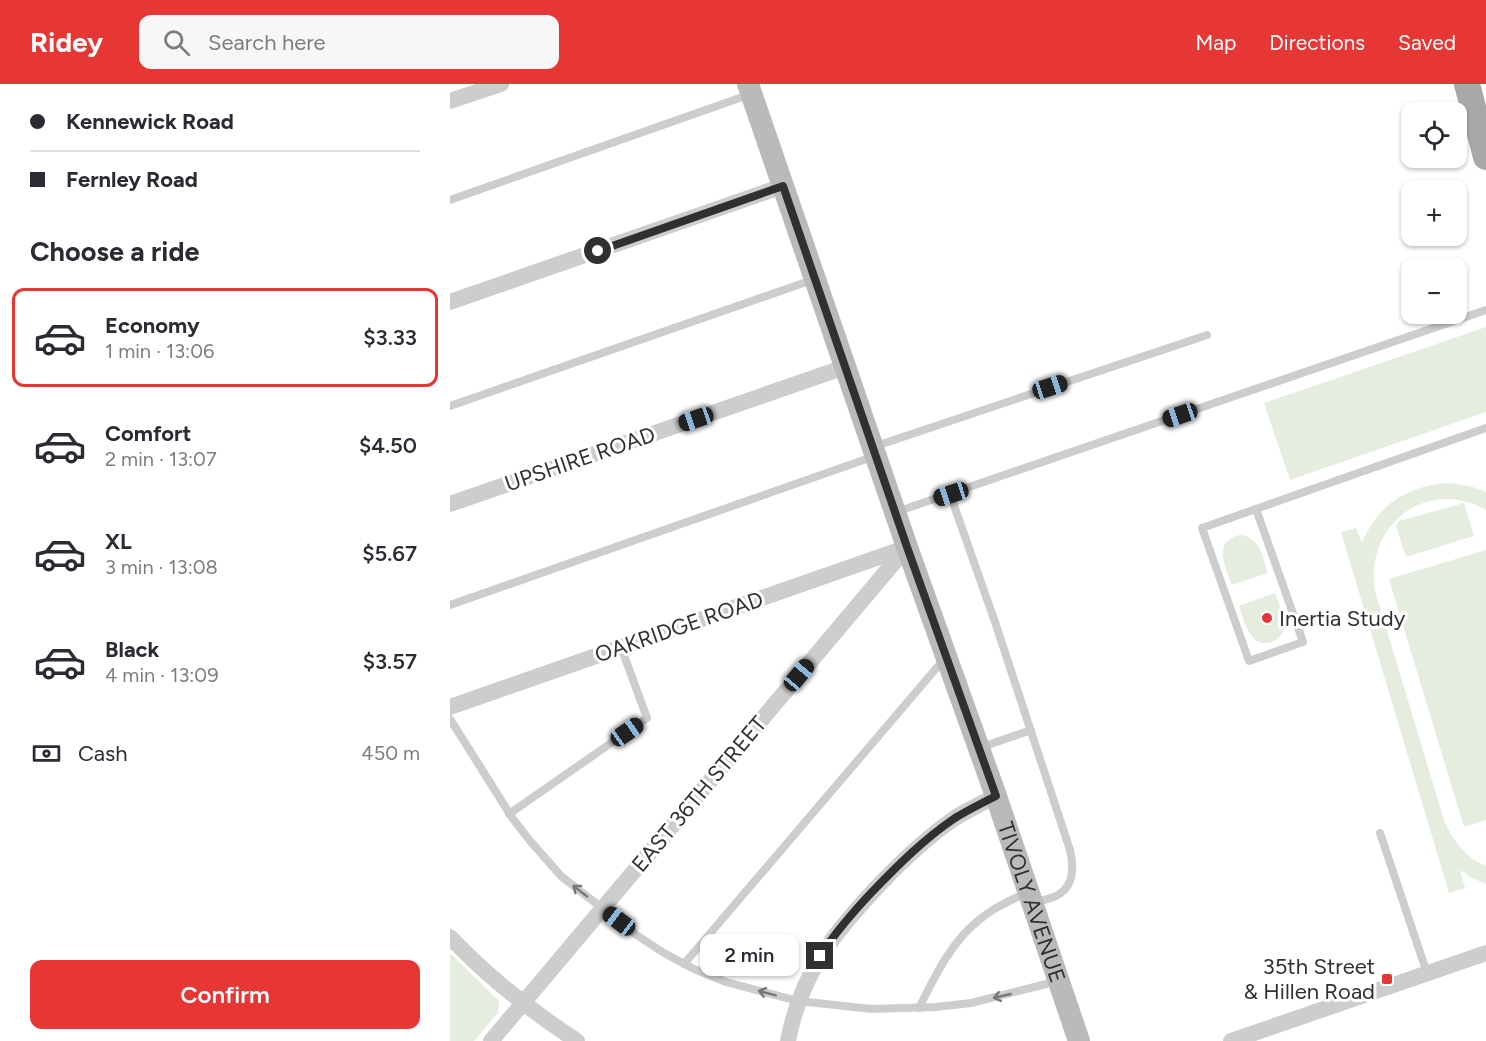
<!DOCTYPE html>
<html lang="en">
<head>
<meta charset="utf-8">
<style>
	body { margin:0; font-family:Figtree,sans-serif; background:#f7f7f7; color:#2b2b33; height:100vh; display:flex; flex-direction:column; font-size:22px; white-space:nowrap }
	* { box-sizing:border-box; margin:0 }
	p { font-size:20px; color:#7c7c81 }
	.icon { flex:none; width:33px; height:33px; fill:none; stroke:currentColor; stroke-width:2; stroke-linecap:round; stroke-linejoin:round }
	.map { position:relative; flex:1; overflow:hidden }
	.details { display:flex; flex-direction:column; background:#fff; width:450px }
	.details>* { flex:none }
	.banner { display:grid; align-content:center; height:132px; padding:0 30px; background:#fff }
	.fabs { position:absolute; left:951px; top:18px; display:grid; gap:12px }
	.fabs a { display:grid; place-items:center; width:66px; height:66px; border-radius:12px; background:#fff; box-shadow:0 2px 4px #0004; font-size:30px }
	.end { position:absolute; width:27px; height:27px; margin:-14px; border:8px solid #303030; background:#fff; box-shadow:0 0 0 3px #fff }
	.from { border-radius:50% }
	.bubble { position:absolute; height:42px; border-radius:12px; background:#fff; box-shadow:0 2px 4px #0004; font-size:20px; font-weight:600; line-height:42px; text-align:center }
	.car { position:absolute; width:18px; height:36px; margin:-18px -9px; border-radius:8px; box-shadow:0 0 4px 2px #0007; background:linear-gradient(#222 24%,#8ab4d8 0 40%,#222 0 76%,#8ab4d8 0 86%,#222 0) }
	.banner b { display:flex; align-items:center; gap:21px; height:57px; font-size:22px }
	.banner b+b { border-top:2px solid #e1e1e2 }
	.banner i { width:15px; height:15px; background:#2b2b33 }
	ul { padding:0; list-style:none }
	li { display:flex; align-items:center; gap:18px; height:99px; margin:0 12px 9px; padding:0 18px; border:3px solid transparent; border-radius:12px }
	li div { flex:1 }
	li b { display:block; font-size:22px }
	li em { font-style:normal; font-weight:600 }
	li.selected { border-color:#e63734 }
	li>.icon { width:54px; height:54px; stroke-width:1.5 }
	h2 { padding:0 30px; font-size:27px; line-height:72px }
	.pay { display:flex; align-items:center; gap:15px; height:66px; padding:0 30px; font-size:22px }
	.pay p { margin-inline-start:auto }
	.button { display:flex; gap:12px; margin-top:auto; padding:12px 30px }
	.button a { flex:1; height:69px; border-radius:12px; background:#e63734; color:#fff; font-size:24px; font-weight:600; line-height:69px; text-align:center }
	header { display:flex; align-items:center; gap:36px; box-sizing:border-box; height:84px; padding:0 30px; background:#e63734; color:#fff }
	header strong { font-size:28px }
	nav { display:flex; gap:33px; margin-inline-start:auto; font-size:21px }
	.search { width:420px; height:54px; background:#f7f7f7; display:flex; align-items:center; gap:15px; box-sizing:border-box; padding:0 21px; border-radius:12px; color:#7c7c81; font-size:22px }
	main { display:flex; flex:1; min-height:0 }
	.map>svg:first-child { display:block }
	.green { fill:#e5edde }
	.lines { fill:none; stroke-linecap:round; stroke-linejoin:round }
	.lane { stroke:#cdcdcd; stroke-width:8 }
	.street { stroke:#cdcdcd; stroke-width:16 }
	.secondary { stroke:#bababa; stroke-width:22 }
	.primary { stroke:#a8a8a8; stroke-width:26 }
	.oneway { stroke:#777 }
	.route { stroke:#303030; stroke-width:8 }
	.poi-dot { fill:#e63734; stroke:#fff; stroke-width:2 }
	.labels { text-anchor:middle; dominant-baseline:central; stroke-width:6; stroke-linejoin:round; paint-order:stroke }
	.street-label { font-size:22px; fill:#303030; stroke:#fff }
	.poi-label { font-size:22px; fill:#303030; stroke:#fff; text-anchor:start }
</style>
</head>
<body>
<header>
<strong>Ridey</strong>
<div class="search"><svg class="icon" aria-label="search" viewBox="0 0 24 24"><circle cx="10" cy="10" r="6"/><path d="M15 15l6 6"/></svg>Search here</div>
<nav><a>Map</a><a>Directions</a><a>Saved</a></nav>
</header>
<main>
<section class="details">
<div class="banner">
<b><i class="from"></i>Kennewick Road</b>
<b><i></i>Fernley Road</b>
</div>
<h2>Choose a ride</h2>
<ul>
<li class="selected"><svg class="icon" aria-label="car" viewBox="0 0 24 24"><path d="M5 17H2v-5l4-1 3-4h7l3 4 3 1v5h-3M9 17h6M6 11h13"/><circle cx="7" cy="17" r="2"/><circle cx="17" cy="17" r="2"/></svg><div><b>Economy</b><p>1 min · 13:06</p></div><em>$3.33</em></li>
<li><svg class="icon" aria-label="car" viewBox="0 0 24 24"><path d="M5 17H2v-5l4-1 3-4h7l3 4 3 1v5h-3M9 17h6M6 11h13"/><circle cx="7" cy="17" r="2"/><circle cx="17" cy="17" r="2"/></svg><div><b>Comfort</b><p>2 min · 13:07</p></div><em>$4.50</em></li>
<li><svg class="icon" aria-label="car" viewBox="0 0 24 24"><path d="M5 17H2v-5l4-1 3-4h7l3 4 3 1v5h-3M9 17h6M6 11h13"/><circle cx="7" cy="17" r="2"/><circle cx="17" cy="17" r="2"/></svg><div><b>XL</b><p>3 min · 13:08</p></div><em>$5.67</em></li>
<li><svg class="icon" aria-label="car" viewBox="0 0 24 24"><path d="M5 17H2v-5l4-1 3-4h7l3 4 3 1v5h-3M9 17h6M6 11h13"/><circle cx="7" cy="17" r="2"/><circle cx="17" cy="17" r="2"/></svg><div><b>Black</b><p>4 min · 13:09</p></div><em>$3.57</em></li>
</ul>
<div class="pay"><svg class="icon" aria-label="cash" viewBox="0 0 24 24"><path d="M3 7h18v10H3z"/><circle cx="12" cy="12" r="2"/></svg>Cash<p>450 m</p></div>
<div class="button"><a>Confirm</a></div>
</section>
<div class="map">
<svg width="1036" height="957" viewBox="0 0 1036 957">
	<rect width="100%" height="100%" fill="#fff"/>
	<g class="green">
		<polygon points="1036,243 1036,328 840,396 814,319"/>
		<path d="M996,399C1011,400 1023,402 1036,408V426C977,392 914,441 925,507L994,736C1003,757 1015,773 1036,782V800L1022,794L1010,786L1015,804L999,809L891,448L906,444L912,459C928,421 955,403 996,399Z"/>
		<polygon points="1014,419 1024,452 956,473 946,442 949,437"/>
		<path d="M790,451C810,453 813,473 818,489L782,501C776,484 761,457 790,451Z"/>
		<polygon points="1036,466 1036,736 1014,743 939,495"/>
		<path d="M825,509C828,519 835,531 834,542C834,548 830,554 824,557C801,568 794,537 789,522Z"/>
		<polygon points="0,869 49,917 48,929 24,957 0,957"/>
	</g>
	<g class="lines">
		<g class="lane">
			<polyline points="0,116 301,10"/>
			<polyline points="0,322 365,195"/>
			<polyline points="423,363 757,251"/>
			<path d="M500,410L545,538L620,766C624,783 624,803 606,812C599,815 590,817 582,819"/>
			<polygon points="806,425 853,558 799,577 752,444"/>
			<polyline points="806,425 1036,344"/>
			<polyline points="446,428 1036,226"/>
			<polyline points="0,521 425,372"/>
			<polyline points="0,635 63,735 81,758 111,792 185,850 214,869 244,885 276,898 348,917 422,925 486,923 521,919 608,897"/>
			<polyline points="529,664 581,646"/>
			<polyline points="59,730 197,634 171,563"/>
			<polyline points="930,749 977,889"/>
			<polyline points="234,880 495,574"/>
			<path d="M469,924C485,892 501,858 529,836C543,824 561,816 578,808"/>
		</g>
		<g class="street">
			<polyline points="0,17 51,0"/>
			<polyline points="0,218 333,102"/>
			<polyline points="0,420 395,283"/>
			<polyline points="0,623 455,464"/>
			<path d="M0,853C38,893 81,927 127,957"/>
			<polyline points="41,957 457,463"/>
			<path d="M338,957C351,889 383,850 429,801C453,776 477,753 505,734C518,726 532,719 546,712"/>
			<polyline points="781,957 1036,869"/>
		</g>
		<path class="secondary" id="s1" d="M298,0L457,463L546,712L629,957"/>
		<polyline class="primary" points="1017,0 1036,73"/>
	</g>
	<defs><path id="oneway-shaft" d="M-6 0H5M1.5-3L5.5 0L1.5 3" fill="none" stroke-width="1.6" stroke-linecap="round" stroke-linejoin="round" transform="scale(1.5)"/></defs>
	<g class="oneway">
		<use href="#oneway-shaft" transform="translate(130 807) rotate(-142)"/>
		<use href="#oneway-shaft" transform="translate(317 909) rotate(-165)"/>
		<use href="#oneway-shaft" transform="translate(552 912) rotate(167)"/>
	</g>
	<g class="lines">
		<path class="route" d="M148,167L333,102L457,463L546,712C532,719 518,726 505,734C474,755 448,781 422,808C403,828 385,849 370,872"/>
	</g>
	<g class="poi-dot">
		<circle cx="817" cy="534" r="6"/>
		<rect x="931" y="889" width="12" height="12" rx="3"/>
	</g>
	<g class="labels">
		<g class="street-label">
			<text transform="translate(130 375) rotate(-19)">UPSHIRE ROAD</text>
			<text transform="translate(229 543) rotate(-19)">OAKRIDGE ROAD</text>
			<text transform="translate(249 710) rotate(-50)">EAST 36TH STREET</text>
			<text stroke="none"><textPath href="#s1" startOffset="866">TIVOLY AVENUE</textPath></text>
		</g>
		<g class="poi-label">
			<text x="829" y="534">Inertia Study</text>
			<text x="925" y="882" text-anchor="end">35th Street<tspan x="925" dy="25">&amp; Hillen Road</tspan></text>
		</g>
	</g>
</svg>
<div class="fabs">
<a><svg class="icon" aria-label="locate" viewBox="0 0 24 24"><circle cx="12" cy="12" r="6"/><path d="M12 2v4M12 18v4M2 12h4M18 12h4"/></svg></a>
<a>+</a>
<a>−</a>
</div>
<i class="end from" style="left:148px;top:167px"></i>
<i class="end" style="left:370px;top:872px"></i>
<div class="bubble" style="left:250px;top:850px;width:99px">2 min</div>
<i class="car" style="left:600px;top:303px;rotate:72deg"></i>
<i class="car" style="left:730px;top:331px;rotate:251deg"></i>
<i class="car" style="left:246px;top:335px;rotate:251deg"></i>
<i class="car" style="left:501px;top:410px;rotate:252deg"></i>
<i class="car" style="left:349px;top:591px;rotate:40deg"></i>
<i class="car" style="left:177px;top:648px;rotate:55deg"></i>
<i class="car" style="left:169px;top:837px;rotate:307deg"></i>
</div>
</main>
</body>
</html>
